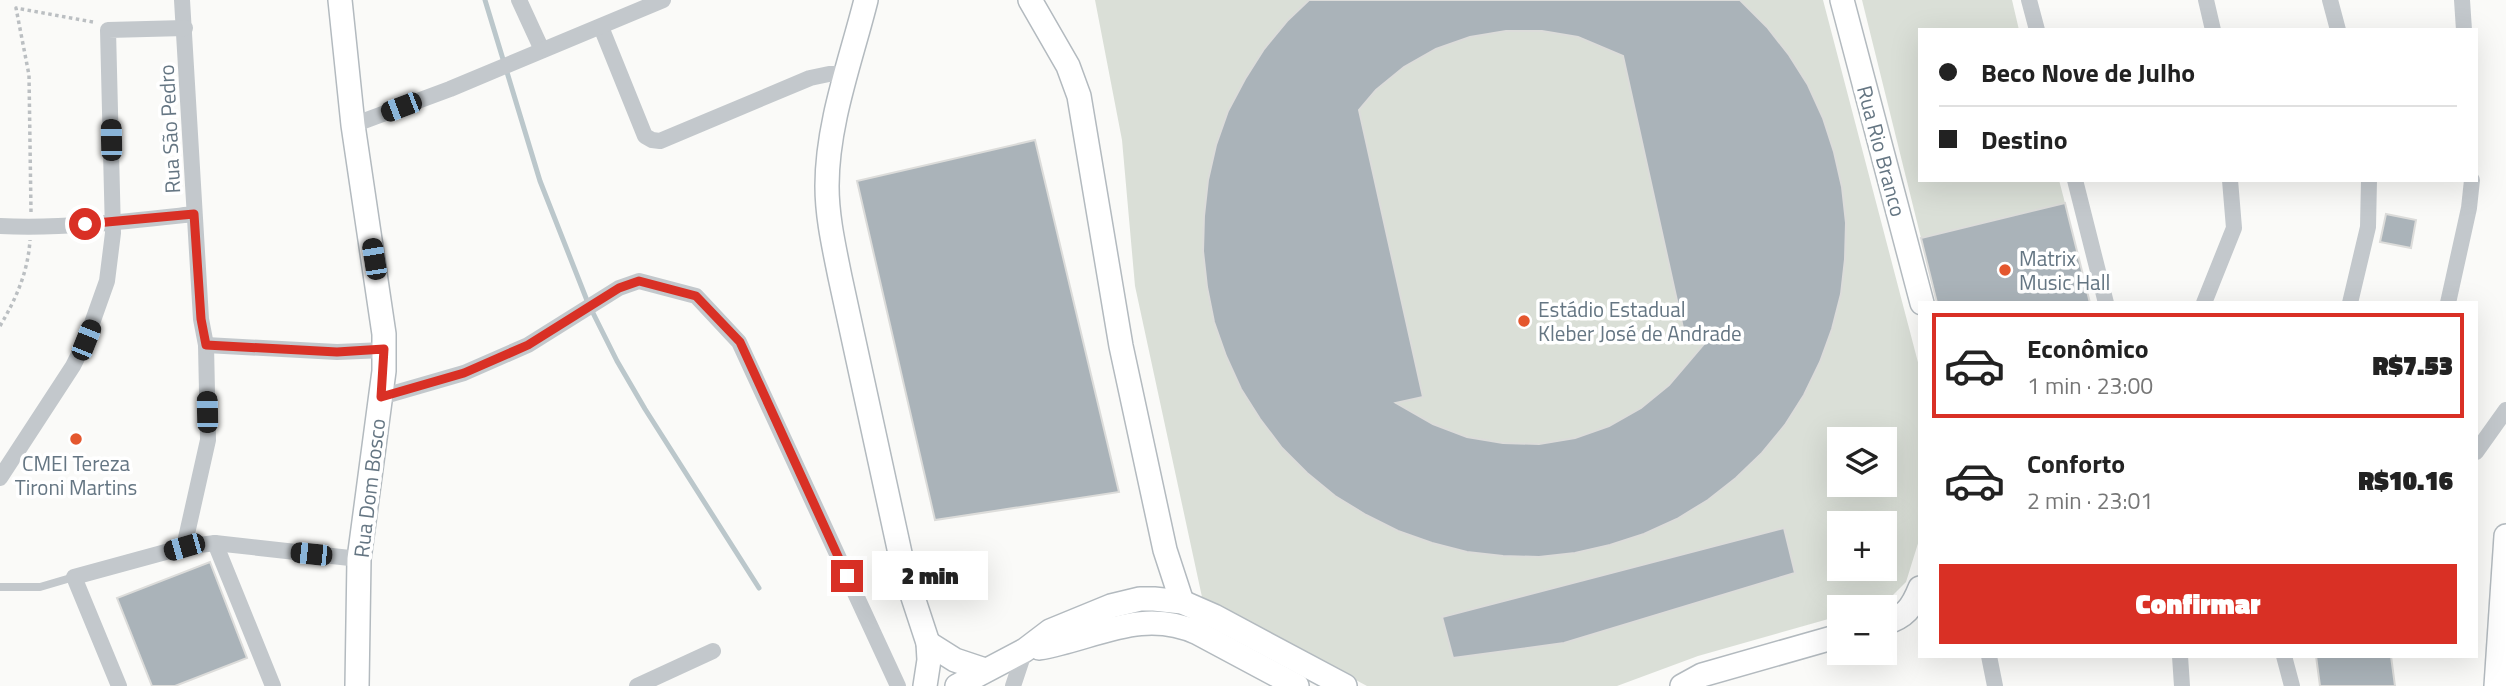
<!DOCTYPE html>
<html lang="pt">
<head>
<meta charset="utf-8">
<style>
	body { margin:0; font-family:"Titillium Web",sans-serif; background:#f2f2f2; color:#222; height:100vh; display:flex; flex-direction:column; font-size:26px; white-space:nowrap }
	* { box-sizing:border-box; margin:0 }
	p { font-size:23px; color:#767676 }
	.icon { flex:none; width:38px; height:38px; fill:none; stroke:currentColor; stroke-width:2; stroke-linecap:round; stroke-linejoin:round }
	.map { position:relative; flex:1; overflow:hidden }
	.sheet { position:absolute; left:1918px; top:301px; width:560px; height:357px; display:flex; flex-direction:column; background:#fff; border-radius:0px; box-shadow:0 7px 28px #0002 }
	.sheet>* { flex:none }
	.top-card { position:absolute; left:1918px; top:28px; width:560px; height:154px; border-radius:0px; box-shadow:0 7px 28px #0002; display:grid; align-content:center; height:154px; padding:0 21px; background:#fff }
	.fabs { position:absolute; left:1827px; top:427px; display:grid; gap:14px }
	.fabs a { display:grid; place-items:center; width:70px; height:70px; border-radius:0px; background:#fff; box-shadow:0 7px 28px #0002; font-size:35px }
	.end { position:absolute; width:32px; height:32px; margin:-16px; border:9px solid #d93025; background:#fff; box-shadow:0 0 0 4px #fff }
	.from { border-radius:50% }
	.bubble { position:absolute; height:49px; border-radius:0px; background:#fff; box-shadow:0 7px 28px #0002; font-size:23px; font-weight:800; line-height:49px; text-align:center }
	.car { position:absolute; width:21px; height:42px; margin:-21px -10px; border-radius:9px; box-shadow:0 0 5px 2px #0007; background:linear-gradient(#222 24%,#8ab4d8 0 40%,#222 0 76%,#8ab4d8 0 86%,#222 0) }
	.top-card b { display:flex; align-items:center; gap:24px; height:66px; font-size:26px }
	.top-card b+b { border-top:2px solid #e0e0e0 }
	.top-card i { width:18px; height:18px; background:#222 }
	ul { padding:12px 0 0; list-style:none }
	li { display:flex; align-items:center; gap:21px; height:105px; margin:0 14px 10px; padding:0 7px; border:4px solid transparent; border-radius:0px }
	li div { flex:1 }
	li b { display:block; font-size:26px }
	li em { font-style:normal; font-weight:800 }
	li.selected { border-color:#d93025 }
	li>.icon { width:63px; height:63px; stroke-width:1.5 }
	.primary-button { display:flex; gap:14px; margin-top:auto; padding:14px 21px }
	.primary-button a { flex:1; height:80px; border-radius:0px; background:#d93025; color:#fff; font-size:28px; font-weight:800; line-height:80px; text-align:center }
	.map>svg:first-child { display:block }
	.green { fill:#dadfd7; fill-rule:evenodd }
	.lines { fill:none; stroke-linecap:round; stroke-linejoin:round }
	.stream { stroke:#bbc7cb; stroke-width:5 }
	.building { fill:#aab3b9; stroke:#dcdcda; stroke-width:2; fill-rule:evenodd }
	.secondary-casing { stroke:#b3babf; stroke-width:26 }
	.path { stroke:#bbbfc2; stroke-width:3.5; stroke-dasharray:3.5 3.5; stroke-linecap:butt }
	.lane { stroke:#c3c8cc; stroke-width:8 }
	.street { stroke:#c3c8cc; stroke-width:16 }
	.secondary { stroke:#fff; stroke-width:23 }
	.route { stroke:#d93025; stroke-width:9 }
	.poi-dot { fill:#e4572e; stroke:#fff; stroke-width:2.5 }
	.labels { text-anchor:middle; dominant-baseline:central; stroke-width:7; stroke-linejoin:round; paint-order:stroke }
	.street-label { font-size:21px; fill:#657683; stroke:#fff }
	.poi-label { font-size:21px; fill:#657683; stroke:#fff; text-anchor:start }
</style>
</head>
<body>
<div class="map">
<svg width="2506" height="686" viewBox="0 0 2506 686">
	<rect width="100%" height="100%" fill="#fafaf8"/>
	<g class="green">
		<path d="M1095,0H1823L1920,370V537L1906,582L1886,602L1868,607H1839V616L1698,656L1617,686H1367L1202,597L1135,286L1122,140ZM1839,439H1885V485H1839ZM1839,523H1885V569H1839Z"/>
		<polygon points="1862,0 2012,0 2019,30 1920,30 1920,180 2059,180 2065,203 1921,238"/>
	</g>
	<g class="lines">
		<polyline class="stream" points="485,0 540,181 588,303 617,361 645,409 759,588"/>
	</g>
	<g class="building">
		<path d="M1309,0H1740L1767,27L1789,55L1808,85L1823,118L1834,152L1842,187L1846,223L1845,259L1841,294L1832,329L1820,362L1804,395L1785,425L1762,453L1736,478L1708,500L1677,519L1644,534L1610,545L1575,553L1539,557L1503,556L1467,552L1432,543L1398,531L1366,515L1335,496L1307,473L1282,448L1260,419L1241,389L1226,356L1214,322L1207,287L1203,251L1204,216L1208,180L1216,145L1228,111L1245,79L1264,49L1287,21ZM1506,31H1542L1578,37L1623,56L1685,337L1715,331L1669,385L1641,408L1609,426L1575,438L1539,444L1503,443L1467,437L1433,424L1396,403L1423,397L1359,110L1376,90L1404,67L1436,49L1470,37Z"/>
		<polygon points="1035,140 1119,492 935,520 857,181"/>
		<polygon points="2065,203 2090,303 1937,303 1921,238"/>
		<polygon points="2386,214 2416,220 2411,248 2380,242"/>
		<polygon points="1784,528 1795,573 1564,643 1453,658 1442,617"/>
		<polygon points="210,562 247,658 175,686 152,686 117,598"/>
		<polygon points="2316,656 2391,656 2395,686 2320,686"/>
	</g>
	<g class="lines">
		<defs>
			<g id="secondary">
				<polyline points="340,0 353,125 384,334 384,371 359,559 357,686"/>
				<path d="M866,0C851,60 827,123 827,186C827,217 834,247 840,277L903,567L928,643L929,660L925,686"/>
				<polyline points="1030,0 1068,66 1079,96 1121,346 1165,550 1182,602"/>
				<polyline points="1842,0 1922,303"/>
				<path d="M1885,623C1905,617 1912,608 1920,588"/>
				<polyline points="928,643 955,660 985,670"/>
				<path d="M1039,648C1094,639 1141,607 1198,633L1297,686"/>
				<polyline points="957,686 1025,650 1050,631 1111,606 1140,599 1154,599 1182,602 1214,616 1345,686"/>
				<polyline points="1682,686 1702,675 1839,636"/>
				<polyline points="2496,686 2506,536"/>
			</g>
		</defs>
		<use href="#secondary" class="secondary-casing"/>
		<g class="path">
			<polyline points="31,212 29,75 16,8 93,22"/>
			<path d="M0,326C16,299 28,272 30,240"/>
		</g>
		<polyline class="lane" points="0,587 40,587 74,577"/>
		<g class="street">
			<polyline points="182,0 201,319 206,345 208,440 184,547"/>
			<polyline points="519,0 542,50"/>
			<polyline points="2029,0 2037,30"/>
			<polyline points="2206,0 2213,30"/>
			<polyline points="2330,0 2338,30"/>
			<polyline points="2462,0 2464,30"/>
			<polyline points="601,27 645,136 652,140 660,141 810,78 829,74 847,74"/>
			<polyline points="353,125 450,89 663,0"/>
			<polyline points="2075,180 2106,303"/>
			<path d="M0,226C65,229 130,221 194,214"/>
			<polyline points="2204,303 2234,228 2230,180"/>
			<polyline points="2350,303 2368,227 2369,180"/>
			<polyline points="2448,303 2469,208 2472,180"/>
			<polyline points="206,345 337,352 384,350"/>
			<polyline points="381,397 464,373 528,345 619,288 639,281 696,296 739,342 898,686"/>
			<polyline points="2476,452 2506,410"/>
			<polyline points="0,478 73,366 86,340 107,281 113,233 108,30 185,28"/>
			<polyline points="215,543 273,686"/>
			<polyline points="1989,656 1995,686"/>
			<polyline points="2180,656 2182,686"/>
			<polyline points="2284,656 2292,686"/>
			<polyline points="119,686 74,577 184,547 215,543 359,559"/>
			<polyline points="637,686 713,651"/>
			<polyline points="1013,686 1025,650"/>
		</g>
		<use href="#secondary" class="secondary"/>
	</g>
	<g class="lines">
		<polyline class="route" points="85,224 194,214 201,319 206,345 337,352 384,349 381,397 464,373 528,345 619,288 639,281 696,296 740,342 847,576"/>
	</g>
	<g class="poi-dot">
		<circle cx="2005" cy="270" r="7"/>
		<circle cx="1524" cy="321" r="7"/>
		<circle cx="76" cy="439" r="7"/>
	</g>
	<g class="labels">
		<g class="street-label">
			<text transform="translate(169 129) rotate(-93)">Rua São Pedro</text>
			<text transform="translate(1882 151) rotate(75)">Rua Rio Branco</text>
			<text transform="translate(369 488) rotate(-83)">Rua Dom Bosco</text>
		</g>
		<g class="poi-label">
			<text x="2019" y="258">Matrix<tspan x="2019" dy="24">Music Hall</tspan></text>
			<text x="1538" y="309">Estádio Estadual<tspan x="1538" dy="24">Kleber José de Andrade</tspan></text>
			<text x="76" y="463" text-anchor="middle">CMEI Tereza<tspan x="76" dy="24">Tironi Martins</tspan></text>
		</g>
	</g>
</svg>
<div class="fabs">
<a><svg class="icon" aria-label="layers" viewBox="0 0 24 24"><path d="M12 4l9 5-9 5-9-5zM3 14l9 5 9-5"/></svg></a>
<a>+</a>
<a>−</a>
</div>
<i class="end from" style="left:85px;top:224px"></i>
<i class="end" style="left:847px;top:576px"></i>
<div class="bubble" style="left:872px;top:551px;width:116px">2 min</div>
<i class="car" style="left:401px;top:107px;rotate:249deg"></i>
<i class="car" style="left:111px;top:140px;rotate:359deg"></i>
<i class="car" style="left:374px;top:259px;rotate:351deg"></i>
<i class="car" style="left:86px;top:340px;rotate:22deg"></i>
<i class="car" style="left:207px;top:412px;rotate:359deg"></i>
<i class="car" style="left:184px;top:547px;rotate:254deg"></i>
<i class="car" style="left:311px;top:554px;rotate:276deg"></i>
<div class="top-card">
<b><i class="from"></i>Beco Nove de Julho</b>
<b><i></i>Destino</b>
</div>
<section class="sheet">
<ul>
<li class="selected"><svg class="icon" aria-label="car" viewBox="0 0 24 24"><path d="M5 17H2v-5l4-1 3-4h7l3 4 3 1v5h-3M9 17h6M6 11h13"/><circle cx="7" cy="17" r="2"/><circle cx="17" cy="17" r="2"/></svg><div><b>Econômico</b><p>1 min · 23:00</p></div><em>R$7.53</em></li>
<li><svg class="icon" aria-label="car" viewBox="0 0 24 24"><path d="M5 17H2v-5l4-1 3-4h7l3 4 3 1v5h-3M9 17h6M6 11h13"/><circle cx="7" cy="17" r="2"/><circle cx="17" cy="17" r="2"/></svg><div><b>Conforto</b><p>2 min · 23:01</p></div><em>R$10.16</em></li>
</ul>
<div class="primary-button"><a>Confirmar</a></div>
</section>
</div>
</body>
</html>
